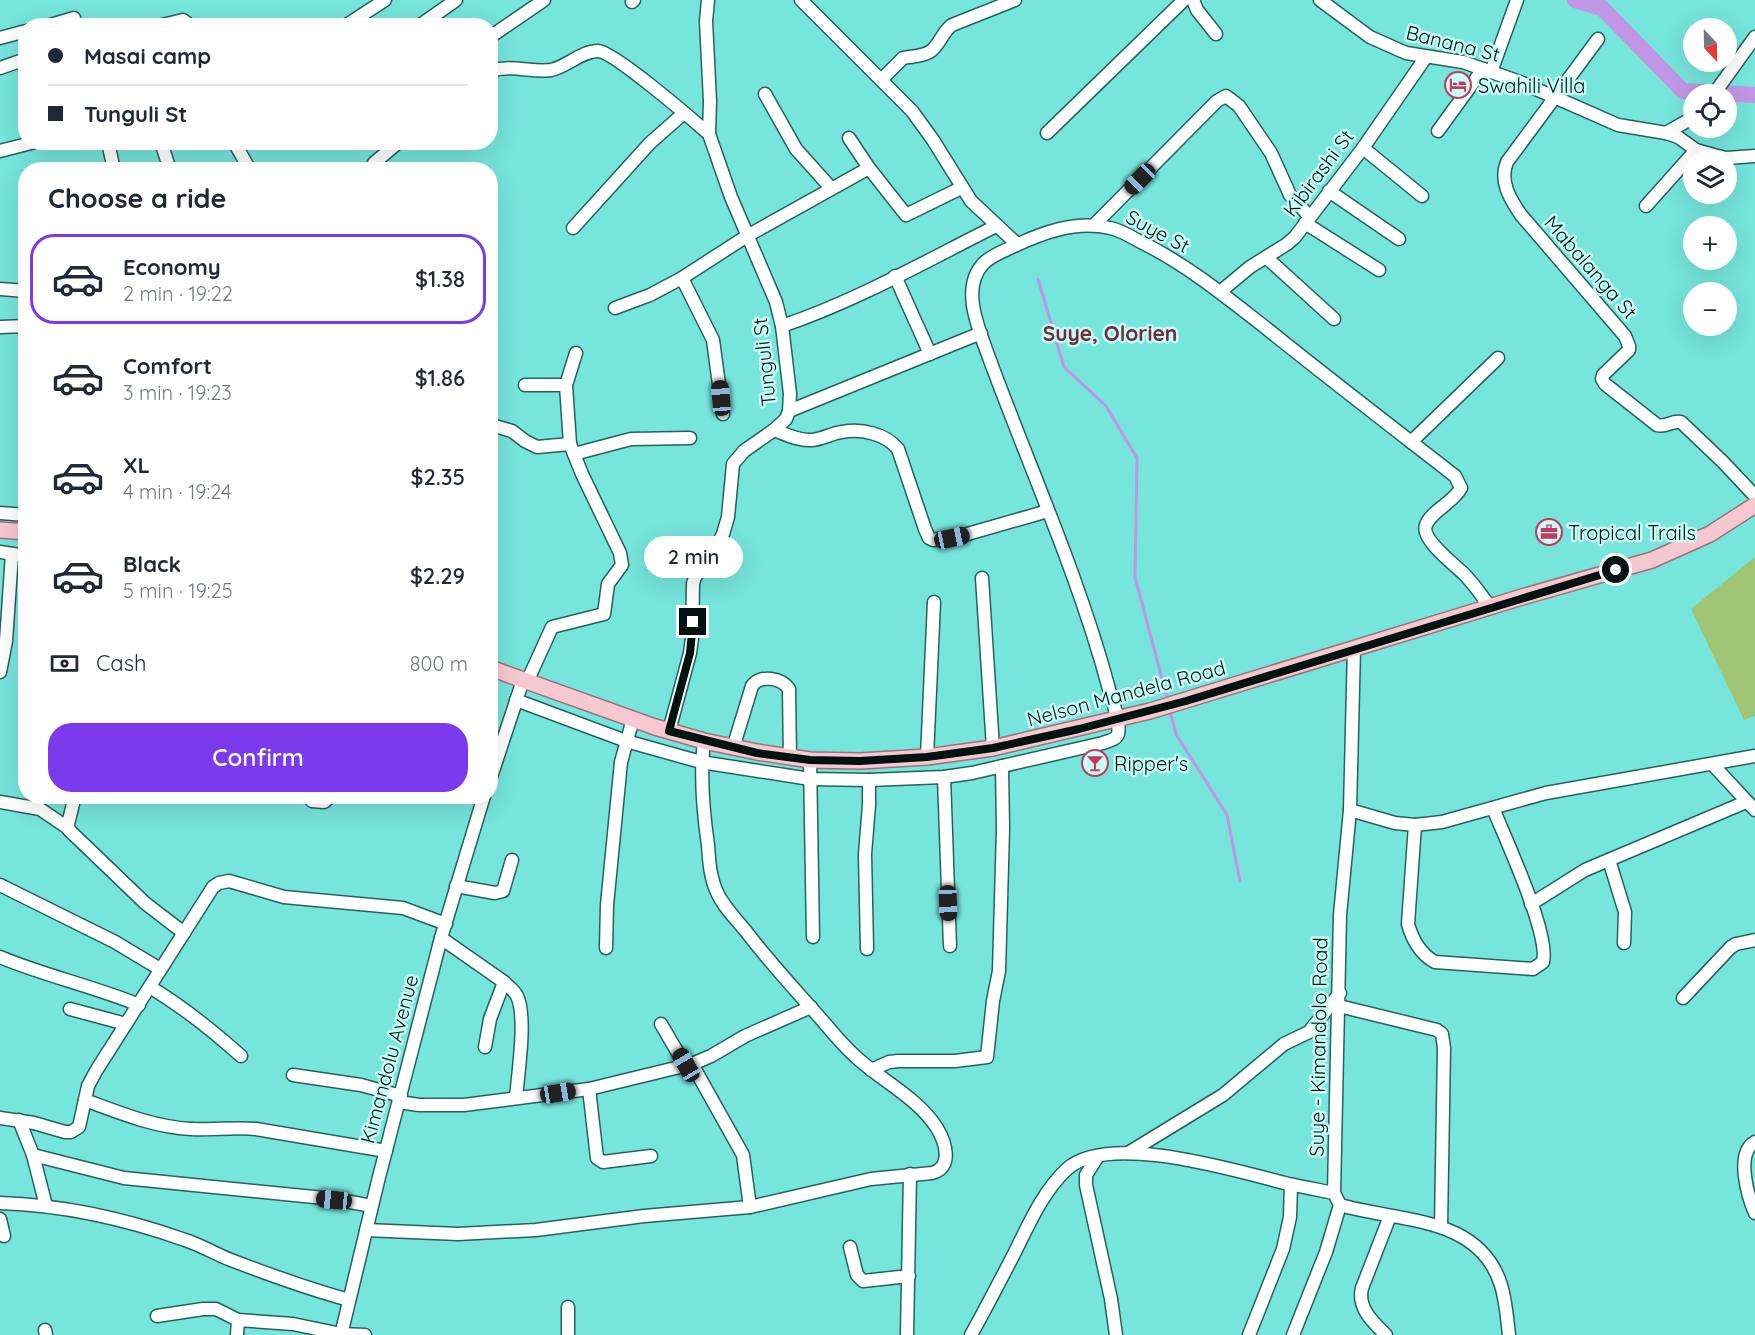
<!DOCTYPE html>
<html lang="en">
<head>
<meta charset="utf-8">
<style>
	body { margin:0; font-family:Quicksand,sans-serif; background:#f2f2f3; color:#1f2937; height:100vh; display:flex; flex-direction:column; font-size:22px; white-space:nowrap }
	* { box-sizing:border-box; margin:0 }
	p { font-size:20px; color:#747a83 }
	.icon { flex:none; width:33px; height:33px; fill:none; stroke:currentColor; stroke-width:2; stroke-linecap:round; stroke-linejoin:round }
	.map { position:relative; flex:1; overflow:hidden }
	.sheet { position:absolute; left:18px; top:162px; width:480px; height:642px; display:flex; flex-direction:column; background:#fff; border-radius:24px; box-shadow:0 6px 24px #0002 }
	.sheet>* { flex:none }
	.guide { position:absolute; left:18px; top:18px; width:480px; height:132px; border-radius:24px; box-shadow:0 6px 24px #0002; display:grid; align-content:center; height:132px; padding:0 30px; background:#fff }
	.needle { width:39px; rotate:158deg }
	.fabs { position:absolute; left:1683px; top:18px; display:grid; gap:12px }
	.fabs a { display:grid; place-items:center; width:54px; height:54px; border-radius:50%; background:#fff; box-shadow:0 6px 24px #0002; font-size:30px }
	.end { position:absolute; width:27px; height:27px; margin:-14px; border:8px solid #001311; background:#fff; box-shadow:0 0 0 3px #fff }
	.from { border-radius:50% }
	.bubble { position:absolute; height:42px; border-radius:21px; background:#fff; box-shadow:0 6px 24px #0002; font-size:20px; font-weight:600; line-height:42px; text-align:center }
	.car { position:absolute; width:18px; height:36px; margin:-18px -9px; border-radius:8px; box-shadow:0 0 4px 2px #0007; background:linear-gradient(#222 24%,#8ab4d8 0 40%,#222 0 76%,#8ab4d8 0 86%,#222 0) }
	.guide b { display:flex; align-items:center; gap:21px; height:57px; font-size:22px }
	.guide b+b { border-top:2px solid #e0e1e3 }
	.guide i { width:15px; height:15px; background:#1f2937 }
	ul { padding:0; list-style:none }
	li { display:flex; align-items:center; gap:18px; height:90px; margin:0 12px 9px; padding:0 18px; border:3px solid transparent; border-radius:24px }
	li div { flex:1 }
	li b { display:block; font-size:22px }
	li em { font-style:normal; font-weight:600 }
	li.on { border-color:#7c3aed }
	li>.icon { width:54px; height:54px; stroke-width:1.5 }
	h2 { padding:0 30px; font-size:27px; line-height:72px }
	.pay { display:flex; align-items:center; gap:15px; height:66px; padding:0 30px; font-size:22px }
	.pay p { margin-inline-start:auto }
	.primary-button { display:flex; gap:12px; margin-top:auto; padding:12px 30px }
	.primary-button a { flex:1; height:69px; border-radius:24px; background:#7c3aed; color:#fff; font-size:24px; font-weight:600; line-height:69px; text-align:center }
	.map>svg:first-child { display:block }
	.green { fill:#9fc473 }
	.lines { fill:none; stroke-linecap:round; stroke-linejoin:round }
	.stream { stroke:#c196e5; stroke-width:3 }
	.river { stroke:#c196e5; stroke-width:16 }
	.minor-casing { stroke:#26625d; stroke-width:15 }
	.major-casing { stroke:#9e7179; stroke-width:18 }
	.minor { stroke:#fff; stroke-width:12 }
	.major { stroke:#f8c8d0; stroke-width:15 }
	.route { stroke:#001311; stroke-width:8 }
	.labels { text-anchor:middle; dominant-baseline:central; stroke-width:5; stroke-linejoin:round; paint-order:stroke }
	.street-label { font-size:20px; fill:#001311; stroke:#c9fcf7 }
	.poi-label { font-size:20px; fill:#001311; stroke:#c9fcf7; text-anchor:start }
	.neighbourhood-label { font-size:21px; font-weight:bold; fill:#712b3b; stroke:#c9fcf7 }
</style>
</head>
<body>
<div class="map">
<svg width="1755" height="1335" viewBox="0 0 1755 1335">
	<rect width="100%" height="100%" fill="#76e5dc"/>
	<polygon class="green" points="1755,557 1755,716 1744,720 1691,609"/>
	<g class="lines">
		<g class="stream">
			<polyline points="1038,279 1064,367 1106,406 1137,458 1135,577 1168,701"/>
			<polyline points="1170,711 1176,734 1227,815 1240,881"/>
		</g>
		<polyline class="river" points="1575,0 1602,8 1683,91 1755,95"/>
		<defs>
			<g id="minor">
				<polyline points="801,0 912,111 933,140 971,201 1017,244"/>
				<polyline points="1193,0 1197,10 1216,34"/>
				<polyline points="1320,0 1370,37 1406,53 1463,62 1520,82 1618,125 1666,133 1678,137 1696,150 1714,155 1726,158 1755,156"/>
				<polyline points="632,2 634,0"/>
				<polyline points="47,26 74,18"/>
				<polyline points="158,26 183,20 191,26"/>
				<polyline points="345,26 385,0"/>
				<polyline points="419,26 456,0"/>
				<polyline points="490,37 544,0"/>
				<polyline points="0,38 26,31"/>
				<path d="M1598,39L1507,162C1499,181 1510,199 1521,215L1625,336L1629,346V350L1603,375L1602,379L1605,384L1657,425C1666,428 1672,420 1681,422L1723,462L1755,496"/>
				<polyline points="0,68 26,59"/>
				<path d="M490,71C513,64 532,73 551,70C567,67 581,51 598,51C613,51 693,120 709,134"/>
				<polyline points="1491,72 1517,0"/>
				<path d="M881,80L903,58C912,56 923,57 931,51C940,44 943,31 952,25L1015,0"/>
				<polyline points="765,94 796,149 831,188"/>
				<polyline points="1714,94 1755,37"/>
				<polyline points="1438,131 1483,69"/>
				<polyline points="1047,133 1184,0"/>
				<polyline points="1666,133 1694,117"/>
				<polyline points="849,138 869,168 906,215 961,188"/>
				<polyline points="108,142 114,170"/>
				<polyline points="161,142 170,170"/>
				<polyline points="234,142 250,170"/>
				<polyline points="1363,148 1422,196"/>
				<polyline points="0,151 35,142"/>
				<polyline points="374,163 399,142"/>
				<polyline points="1329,191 1399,239"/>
				<polyline points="1646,206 1696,150"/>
				<polyline points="1305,223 1379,270"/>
				<polyline points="1094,225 1217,101 1226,96 1239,106 1271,153 1290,195 1309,216"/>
				<polyline points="573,228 650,143 684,113"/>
				<polyline points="1267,258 1334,319"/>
				<polyline points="895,276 930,354"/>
				<polyline points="682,278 713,340 723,414"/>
				<polyline points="0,289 26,291"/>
				<polyline points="1220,292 1250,267 1287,244 1295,237 1363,148 1426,57"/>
				<polyline points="615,308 650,295 682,278 747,236 869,168"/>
				<path d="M782,326C856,301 926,261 996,226"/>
				<polyline points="0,327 26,326"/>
				<polyline points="525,385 566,385"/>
				<polyline points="789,411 981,333"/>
				<polyline points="495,426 512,431 525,441 537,447 570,444"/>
				<path d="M774,430C785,434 799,441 811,440C821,440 832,433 842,432C861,428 886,434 898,449L925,529L929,538L933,540L964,535L1048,511"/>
				<polyline points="1411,442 1498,358"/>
				<polyline points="574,454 631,439 690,438"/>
				<polyline points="0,513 26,515"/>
				<polyline points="0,552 26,556"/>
				<polyline points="982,578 993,748"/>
				<path d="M1354,648L1350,810L1340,915L1334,1193L1340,1205C1398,1222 1479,1215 1501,1285C1506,1301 1507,1318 1509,1335"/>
				<polyline points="0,672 6,641 12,554"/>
				<polyline points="527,682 552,627 604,614 608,584 622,565 620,553 582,474 570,444 566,385 576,353"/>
				<path d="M516,700L626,741L701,762L810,779L869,780L944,777L972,773L1103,743C1108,741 1116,740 1118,734C1121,721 1112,702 1109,689C1079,577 1031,471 991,363C981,334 959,290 983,264C989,257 1001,252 1010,248C1041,233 1075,220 1110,228C1120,230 1130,236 1139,241C1186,264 1225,296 1266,328C1328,378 1392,427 1455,476L1461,488C1453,503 1431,511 1426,525C1420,539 1455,565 1464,574C1474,584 1482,596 1490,607"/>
				<polyline points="669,731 690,653 692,638 693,584 695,577 716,548 723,534 728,517 733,464 744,451 774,430 786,419 789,411 790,394 782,326 776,302 731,197 709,134 710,101 706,21 708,0"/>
				<path d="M733,748L752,686C760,674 782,678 789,689L790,758"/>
				<polyline points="927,757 934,602"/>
				<polyline points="810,760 813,937"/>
				<polyline points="1713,765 1755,810"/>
				<polyline points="944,777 950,946"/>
				<polyline points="490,780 523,680"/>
				<polyline points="75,796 68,824 69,830 145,903 184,933"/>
				<polyline points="312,801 324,802 331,796"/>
				<polyline points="0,802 40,809 68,828"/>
				<polyline points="1350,810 1395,823 1415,825 1442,822 1546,793 1755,756"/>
				<path d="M1415,825L1408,924C1412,939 1421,955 1435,962L1533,969L1543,962C1550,934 1505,838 1493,808"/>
				<polyline points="1609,860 1625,912 1624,943"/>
				<polyline points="0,885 115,942 160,969"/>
				<polyline points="456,886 495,893 503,891 512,860"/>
				<polyline points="1531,904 1585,870 1746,802"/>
				<path d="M441,938L504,982C509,987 514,990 517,996C527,1017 518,1073 516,1098"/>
				<polyline points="606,948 607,905 621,762 633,719"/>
				<polyline points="867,949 865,854 869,805 869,780"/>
				<path d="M0,957C45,976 93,986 139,1005"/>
				<path d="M150,987C183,1007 212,1030 241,1056"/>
				<polyline points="1683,998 1731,947 1736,944 1755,940"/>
				<polyline points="1339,1006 1437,1030 1442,1034 1444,1048 1441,1226"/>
				<polyline points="70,1009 126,1024"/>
				<polyline points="661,1024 685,1065"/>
				<polyline points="485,1047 490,1019 504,982"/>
				<polyline points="692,1064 743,1155 750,1207"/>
				<polyline points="871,1070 889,1062 898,1061 955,1061 987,1057 993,1001 999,971 1003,829 1002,766"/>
				<polyline points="293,1075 361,1085 401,1096"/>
				<polyline points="589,1089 597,1158 603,1162 651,1156"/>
				<path d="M85,1100C120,1113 154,1127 191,1129C213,1130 235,1127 256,1129L386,1151"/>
				<polyline points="399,1102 419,1105 464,1105 589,1089 692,1064 711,1056 745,1036 811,1007"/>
				<polyline points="0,1118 34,1123 65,1132 71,1132 79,1127 88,1086 96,1071 213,887 219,883 229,881 284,897 403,908 446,924"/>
				<polyline points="19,1120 33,1155 46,1206"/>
				<path d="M1755,1142C1735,1153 1748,1197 1755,1213"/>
				<polyline points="1128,1153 1223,1095 1284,1044 1309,1032 1340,993"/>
				<polyline points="33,1155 124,1178 334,1199 372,1206"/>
				<polyline points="1098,1156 1086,1175 1086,1185 1111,1299 1116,1335"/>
				<path d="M0,1203C62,1205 126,1219 185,1240C201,1245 215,1254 231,1260C270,1275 309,1289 349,1300"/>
				<polyline points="0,1219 4,1236"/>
				<path d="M366,1230L458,1234L536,1230L644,1216L750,1207L871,1179L932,1173C953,1168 946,1143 937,1128C918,1098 882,1081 856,1057C840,1043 827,1025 813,1010C789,983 766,958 745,930C735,918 722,905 716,890C710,876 709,860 708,845C703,811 700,775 704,741"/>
				<polyline points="850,1247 857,1275 863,1281 909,1276"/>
				<polyline points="568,1307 568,1335"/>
				<polyline points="157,1316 203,1309 216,1309 238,1320 293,1324 341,1334 365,1335"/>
				<polyline points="45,1330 46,1335"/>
				<polyline points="237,1335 238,1320"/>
				<polyline points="341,1335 378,1181 441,938 484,796"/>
				<polyline points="907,1335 910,1174"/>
				<path d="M971,1335C986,1308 1000,1281 1014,1254C1028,1226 1043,1191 1067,1169C1109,1131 1239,1172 1289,1184C1303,1187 1319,1190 1334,1193"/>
				<polyline points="1249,1335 1283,1249 1290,1217 1291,1185"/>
				<polyline points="1293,1335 1326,1252 1340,1205"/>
				<path d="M1386,1335C1373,1322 1357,1308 1362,1288L1390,1216"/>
			</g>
			<g id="major">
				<polyline points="0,530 26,532"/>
				<polyline points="490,668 655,727 704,741 757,752 810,760 860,761 927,757 993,748 1150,711 1522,597 1652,560 1710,534 1755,505"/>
			</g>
		</defs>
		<use href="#minor" class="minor-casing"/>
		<use href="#major" class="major-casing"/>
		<use href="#minor" class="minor"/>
		<use href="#major" class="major"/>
	</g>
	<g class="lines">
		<polyline class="route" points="693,622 690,653 669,731 757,753 810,760 860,761 927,757 993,748 1079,729 1186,701 1616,570"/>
	</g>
	<defs>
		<symbol id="hotel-ring" viewBox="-11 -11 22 22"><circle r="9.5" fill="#c9fcf7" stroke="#c6375f" stroke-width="1.5"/><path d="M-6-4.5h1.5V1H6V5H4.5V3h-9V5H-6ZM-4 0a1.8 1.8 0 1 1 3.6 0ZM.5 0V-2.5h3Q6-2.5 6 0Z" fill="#c6375f"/></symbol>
		<symbol id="office-ring" viewBox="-11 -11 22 22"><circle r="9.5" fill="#c9fcf7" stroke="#c6375f" stroke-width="1.5"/><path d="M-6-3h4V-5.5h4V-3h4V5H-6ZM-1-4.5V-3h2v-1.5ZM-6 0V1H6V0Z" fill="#c6375f"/></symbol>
		<symbol id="bar-ring" viewBox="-11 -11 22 22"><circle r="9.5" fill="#c9fcf7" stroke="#c6375f" stroke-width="1.5"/><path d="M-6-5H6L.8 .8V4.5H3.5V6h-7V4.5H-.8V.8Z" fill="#c6375f"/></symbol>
	</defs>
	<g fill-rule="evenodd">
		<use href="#hotel-ring" x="1443" y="70" width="30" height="30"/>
		<use href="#office-ring" x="1534" y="517" width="30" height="30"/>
		<use href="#bar-ring" x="1080" y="748" width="30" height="30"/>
	</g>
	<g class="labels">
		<g class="street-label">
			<text transform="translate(1453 43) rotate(14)">Banana St</text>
			<text transform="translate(1318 173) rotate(-53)">Kibirashi St</text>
			<text transform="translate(1158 231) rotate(28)">Suye St</text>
			<text transform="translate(1591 267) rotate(49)">Mabalanga St</text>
			<text transform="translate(764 362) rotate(-96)">Tunguli St</text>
			<text transform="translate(1126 693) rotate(-15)">Nelson Mandela Road</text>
			<text transform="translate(1318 1047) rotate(-89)">Suye - Kimandolo Road</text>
			<text transform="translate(389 1059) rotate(-75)">Kimandolu Avenue</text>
		</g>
		<g class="poi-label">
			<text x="1478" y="85">Swahili Villa</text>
			<text x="1568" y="532">Tropical Trails</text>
			<text x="1114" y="763">Ripper's</text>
		</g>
		<g class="neighbourhood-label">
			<text x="1110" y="333">Suye, Olorien</text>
		</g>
	</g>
</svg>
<div class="fabs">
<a><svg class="needle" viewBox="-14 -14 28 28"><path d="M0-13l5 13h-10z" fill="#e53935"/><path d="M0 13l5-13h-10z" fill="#747a83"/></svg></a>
<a><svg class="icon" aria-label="locate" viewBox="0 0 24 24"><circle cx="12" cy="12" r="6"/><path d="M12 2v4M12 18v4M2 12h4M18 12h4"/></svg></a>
<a><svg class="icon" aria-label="layers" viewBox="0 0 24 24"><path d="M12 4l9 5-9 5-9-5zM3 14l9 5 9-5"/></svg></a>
<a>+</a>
<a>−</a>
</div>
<i class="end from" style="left:1616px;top:570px"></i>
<i class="end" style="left:693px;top:622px"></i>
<div class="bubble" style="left:644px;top:536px;width:99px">2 min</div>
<i class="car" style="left:1140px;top:179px;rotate:225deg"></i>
<i class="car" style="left:721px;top:398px;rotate:355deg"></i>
<i class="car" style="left:952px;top:538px;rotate:78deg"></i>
<i class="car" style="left:948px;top:903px;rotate:178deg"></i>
<i class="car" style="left:686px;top:1065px;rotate:330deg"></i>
<i class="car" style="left:558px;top:1093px;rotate:81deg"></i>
<i class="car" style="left:334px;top:1200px;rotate:276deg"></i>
<div class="guide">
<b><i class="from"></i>Masai camp</b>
<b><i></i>Tunguli St</b>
</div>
<section class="sheet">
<h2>Choose a ride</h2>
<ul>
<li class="on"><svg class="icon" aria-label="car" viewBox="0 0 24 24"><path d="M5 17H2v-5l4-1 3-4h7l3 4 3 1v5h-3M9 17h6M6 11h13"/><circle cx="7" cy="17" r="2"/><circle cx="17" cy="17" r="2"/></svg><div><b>Economy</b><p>2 min · 19:22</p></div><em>$1.38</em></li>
<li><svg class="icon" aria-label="car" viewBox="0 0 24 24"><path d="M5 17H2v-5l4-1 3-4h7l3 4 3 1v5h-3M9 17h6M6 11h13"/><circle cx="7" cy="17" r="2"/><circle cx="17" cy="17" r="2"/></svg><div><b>Comfort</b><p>3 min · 19:23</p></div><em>$1.86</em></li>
<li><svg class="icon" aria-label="car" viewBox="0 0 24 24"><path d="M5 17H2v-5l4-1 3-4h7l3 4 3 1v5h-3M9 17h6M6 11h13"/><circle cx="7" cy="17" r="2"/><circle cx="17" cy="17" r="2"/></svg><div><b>XL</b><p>4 min · 19:24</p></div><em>$2.35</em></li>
<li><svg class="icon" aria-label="car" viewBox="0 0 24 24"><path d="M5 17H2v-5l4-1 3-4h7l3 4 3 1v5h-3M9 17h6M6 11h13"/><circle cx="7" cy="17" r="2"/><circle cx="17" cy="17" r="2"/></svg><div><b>Black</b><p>5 min · 19:25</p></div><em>$2.29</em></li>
</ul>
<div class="pay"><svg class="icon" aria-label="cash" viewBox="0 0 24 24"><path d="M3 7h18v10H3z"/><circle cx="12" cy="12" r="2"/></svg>Cash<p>800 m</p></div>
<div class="primary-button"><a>Confirm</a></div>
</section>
</div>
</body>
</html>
